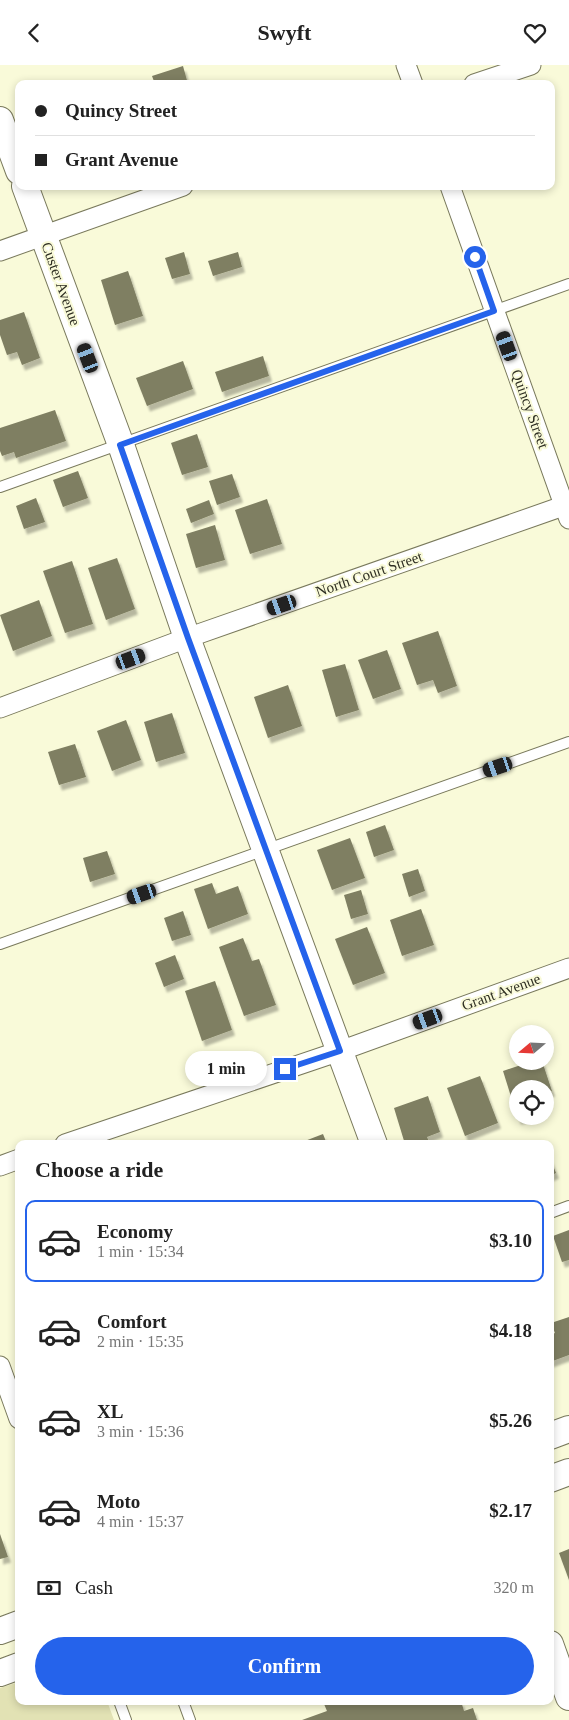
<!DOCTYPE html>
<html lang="en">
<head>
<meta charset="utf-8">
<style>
	body { margin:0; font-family:Georgia,serif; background:#f6f6f6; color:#222; height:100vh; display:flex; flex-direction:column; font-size:19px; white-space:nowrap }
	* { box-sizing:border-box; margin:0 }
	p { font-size:16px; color:#767676 }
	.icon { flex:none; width:28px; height:28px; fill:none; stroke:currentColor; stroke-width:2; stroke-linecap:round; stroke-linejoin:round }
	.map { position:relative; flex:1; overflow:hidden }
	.drawer { position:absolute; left:15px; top:1075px; width:539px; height:565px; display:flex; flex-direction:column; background:#fff; border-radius:10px; box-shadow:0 2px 8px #0003 }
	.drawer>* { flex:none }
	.banner { position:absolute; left:15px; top:15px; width:540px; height:110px; border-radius:10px; box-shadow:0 2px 8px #0003; display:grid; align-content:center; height:110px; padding:0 20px; background:#fff }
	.needle { width:32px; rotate:251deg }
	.controls { position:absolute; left:509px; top:960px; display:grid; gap:10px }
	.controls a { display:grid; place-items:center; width:45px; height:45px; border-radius:50%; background:#fff; box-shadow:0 2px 8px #0003; font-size:25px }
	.end { position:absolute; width:22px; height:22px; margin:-11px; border:6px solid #2563eb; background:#fff; box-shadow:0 0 0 2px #fff }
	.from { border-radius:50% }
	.bubble { position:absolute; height:35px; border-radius:18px; background:#fff; box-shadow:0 2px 8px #0003; font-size:16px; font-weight:700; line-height:35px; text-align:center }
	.car { position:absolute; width:15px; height:30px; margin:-15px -8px; border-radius:6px; box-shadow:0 0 4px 1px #0007; background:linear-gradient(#222 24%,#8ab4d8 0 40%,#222 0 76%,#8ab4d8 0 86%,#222 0) }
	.banner b { display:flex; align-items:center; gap:18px; height:48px; font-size:19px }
	.banner b+b { border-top:1px solid #e0e0e0 }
	.banner i { width:12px; height:12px; background:#222 }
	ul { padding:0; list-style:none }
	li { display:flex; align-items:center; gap:15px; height:82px; margin:0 10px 8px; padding:0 10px; border:2px solid transparent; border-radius:10px }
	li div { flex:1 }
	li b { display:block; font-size:19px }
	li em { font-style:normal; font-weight:700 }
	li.active { border-color:#2563eb }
	li>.icon { width:45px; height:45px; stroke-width:1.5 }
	h2 { padding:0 20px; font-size:22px; line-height:60px }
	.pay { display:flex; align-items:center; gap:12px; height:55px; padding:0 20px; font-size:19px }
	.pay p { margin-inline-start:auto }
	.primary-button { display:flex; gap:10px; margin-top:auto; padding:10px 20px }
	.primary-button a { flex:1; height:58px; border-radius:30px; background:#2563eb; color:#fff; font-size:20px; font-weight:700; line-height:58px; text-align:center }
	header { display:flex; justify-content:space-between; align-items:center; height:65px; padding:0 20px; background:#fff; font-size:22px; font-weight:700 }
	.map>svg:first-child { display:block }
	.green { fill:#e2e2b4 }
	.building { fill:#7f7f62; filter:url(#shadow) }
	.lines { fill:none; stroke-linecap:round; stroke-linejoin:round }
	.lane-casing { stroke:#79795c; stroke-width:12 }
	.street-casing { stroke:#79795c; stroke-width:21 }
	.secondary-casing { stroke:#79795c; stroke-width:28 }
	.lane { stroke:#fff; stroke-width:10 }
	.street { stroke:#fff; stroke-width:19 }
	.secondary { stroke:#fff; stroke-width:26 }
	.route { stroke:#2563eb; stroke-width:6 }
	.labels { text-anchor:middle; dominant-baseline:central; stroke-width:4; stroke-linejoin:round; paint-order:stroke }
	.street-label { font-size:15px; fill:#2e2e22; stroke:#f9fad9 }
</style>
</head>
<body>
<header><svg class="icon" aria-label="back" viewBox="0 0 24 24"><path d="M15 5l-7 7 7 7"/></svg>Swyft<svg class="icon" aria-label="heart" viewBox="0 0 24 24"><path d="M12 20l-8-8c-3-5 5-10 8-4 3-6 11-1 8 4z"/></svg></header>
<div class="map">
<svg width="569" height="1655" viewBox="0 0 569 1655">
	<defs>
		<filter id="shadow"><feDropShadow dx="3" dy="5.5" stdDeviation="1" flood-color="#0004"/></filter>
	</defs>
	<rect width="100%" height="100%" fill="#f9fad9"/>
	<polygon class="green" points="19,1617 19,1636 107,1636 114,1655 0,1655 0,1623"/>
	<g class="building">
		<polygon points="183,1 188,19 155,19 152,11"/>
		<polygon points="184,187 190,209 172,214 165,193"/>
		<polygon points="238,187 242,202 213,211 208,196"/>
		<polygon points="128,206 143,251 115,260 101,215"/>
		<polygon points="24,247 40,293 22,300 17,287 7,290 0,270 0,255"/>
		<polygon points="263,291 269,311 222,327 215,307"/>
		<polygon points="183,296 193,324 147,341 136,313"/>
		<polygon points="55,345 66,376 16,393 14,387 2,391 0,386 0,363"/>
		<polygon points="197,369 208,402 182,410 171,378"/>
		<polygon points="78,406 88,433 63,442 53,415"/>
		<polygon points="232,409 240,432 217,440 209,416"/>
		<polygon points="36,433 45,457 24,464 16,441"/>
		<polygon points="267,434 282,479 250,489 235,445"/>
		<polygon points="209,435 214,449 191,458 186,444"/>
		<polygon points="215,460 225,495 196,503 186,469"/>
		<polygon points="117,493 135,544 106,555 88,503"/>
		<polygon points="72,496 93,559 65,568 43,506"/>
		<polygon points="39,535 52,571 13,586 0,550"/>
		<polygon points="438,566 457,621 438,628 433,615 417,620 402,578"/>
		<polygon points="387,585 401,624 373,634 358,595"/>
		<polygon points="345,599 359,645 336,652 322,605"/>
		<polygon points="288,620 302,661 268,673 254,632"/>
		<polygon points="172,648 185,688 156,697 144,657"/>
		<polygon points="126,655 141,695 112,706 97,666"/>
		<polygon points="75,679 86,712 59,720 48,687"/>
		<polygon points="385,760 394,785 374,792 366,767"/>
		<polygon points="350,773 365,813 332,825 317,785"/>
		<polygon points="107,786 115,809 90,817 83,793"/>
		<polygon points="418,804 425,826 409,832 402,809"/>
		<polygon points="212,818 216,829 238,821 248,849 208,864 194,824"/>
		<polygon points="361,825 368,849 351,854 344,830"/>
		<polygon points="421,844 434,880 402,891 390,855"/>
		<polygon points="183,846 191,870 172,876 164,853"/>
		<polygon points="367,862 385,908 353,920 335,874"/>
		<polygon points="243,873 252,896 259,894 276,940 244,951 219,882"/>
		<polygon points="175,890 184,914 164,922 155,898"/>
		<polygon points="215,916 232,965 202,976 185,926"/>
		<polygon points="533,996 542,996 552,1026 545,1028 545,1024 518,1024 518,1051 527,1052 518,1054 503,1006"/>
		<polygon points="480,1011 498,1058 465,1071 447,1023"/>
		<polygon points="428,1031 440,1067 427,1072 430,1079 405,1079 394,1043"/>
		<polygon points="323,1069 327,1079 297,1079"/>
		<polygon points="550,1093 556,1108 550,1111"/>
		<polygon points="569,1165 569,1195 562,1197 553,1171"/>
		<polygon points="569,1252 569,1290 550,1297 550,1270 555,1268 551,1258"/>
		<polygon points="0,1469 8,1492 0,1494"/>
		<polygon points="569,1484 569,1515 559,1488"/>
		<polygon points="332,1636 461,1636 464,1646 473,1643 477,1655 302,1655 327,1646 324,1639"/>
	</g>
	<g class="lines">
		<defs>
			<g id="lane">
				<polyline points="0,422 569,219"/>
				<polyline points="0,879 569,677"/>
				<polyline points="550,1148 569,1141"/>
				<polyline points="119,1636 126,1655"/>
				<polyline points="183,1636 190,1655"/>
			</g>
			<g id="street">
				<polyline points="406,0 413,19"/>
				<polyline points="474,19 531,0"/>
				<polyline points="450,121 569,454"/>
				<polyline points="0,186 183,121"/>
				<polyline points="0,643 187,573 569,439"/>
				<polyline points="65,1079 340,986 569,903"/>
				<polyline points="0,1101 19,1094"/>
				<polyline points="0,1301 19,1354"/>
			</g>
			<g id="secondary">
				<polyline points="0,55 19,106"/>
				<polyline points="25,121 121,380 187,573 374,1079"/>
				<polyline points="550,1371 569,1364"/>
				<polyline points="550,1414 569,1407"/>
				<polyline points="0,1566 19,1559"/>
				<polyline points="550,1579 569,1632"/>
				<polyline points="0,1608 19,1601"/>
			</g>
		</defs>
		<use href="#lane" class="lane-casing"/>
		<use href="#street" class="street-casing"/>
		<use href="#secondary" class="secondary-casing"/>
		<use href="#lane" class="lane"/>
		<use href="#street" class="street"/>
		<use href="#secondary" class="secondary"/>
	</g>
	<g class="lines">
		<polyline class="route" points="285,1004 340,986 188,573 120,380 494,246 475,192"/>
	</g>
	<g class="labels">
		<g class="street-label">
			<text transform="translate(61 219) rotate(70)">Custer Avenue</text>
			<text transform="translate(530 344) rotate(70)">Quincy Street</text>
			<text transform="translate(369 509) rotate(-19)">North Court Street</text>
			<text transform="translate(501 927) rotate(-20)">Grant Avenue</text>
		</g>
	</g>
</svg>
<div class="controls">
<a><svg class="needle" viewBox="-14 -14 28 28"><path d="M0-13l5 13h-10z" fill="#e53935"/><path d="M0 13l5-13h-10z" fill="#767676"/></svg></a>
<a><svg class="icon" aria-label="locate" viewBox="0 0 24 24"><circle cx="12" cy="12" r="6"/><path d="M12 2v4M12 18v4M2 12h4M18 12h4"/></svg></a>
</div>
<i class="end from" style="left:475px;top:192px"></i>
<i class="end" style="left:285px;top:1004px"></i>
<div class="bubble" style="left:185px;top:986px;width:82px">1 min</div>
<i class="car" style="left:507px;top:281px;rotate:340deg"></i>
<i class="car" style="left:88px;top:293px;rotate:339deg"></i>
<i class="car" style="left:282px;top:540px;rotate:251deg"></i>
<i class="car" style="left:131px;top:594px;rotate:70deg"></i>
<i class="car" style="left:498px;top:702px;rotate:251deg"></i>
<i class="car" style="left:142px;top:829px;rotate:251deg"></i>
<i class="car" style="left:428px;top:954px;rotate:250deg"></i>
<div class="banner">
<b><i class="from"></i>Quincy Street</b>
<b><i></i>Grant Avenue</b>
</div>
<section class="drawer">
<h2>Choose a ride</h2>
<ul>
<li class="active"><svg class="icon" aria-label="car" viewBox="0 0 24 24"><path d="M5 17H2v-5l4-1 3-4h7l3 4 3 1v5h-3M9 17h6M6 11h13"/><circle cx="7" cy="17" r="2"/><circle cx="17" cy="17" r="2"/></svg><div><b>Economy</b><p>1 min · 15:34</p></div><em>$3.10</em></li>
<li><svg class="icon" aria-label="car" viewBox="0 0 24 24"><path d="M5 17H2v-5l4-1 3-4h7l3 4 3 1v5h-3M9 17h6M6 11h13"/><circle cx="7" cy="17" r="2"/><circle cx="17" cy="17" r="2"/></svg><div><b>Comfort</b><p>2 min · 15:35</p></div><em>$4.18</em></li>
<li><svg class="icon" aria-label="car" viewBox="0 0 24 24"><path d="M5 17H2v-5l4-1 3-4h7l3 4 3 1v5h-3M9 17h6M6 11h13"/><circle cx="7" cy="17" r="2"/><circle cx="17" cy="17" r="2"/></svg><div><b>XL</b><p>3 min · 15:36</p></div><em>$5.26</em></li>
<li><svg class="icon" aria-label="car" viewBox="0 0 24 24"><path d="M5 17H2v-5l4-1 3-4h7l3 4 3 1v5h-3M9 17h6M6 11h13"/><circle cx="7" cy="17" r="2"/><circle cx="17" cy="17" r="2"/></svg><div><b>Moto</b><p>4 min · 15:37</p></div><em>$2.17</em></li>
</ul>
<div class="pay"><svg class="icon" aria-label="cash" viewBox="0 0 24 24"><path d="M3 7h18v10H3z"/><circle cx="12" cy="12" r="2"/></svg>Cash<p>320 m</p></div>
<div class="primary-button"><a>Confirm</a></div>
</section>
</div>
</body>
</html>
